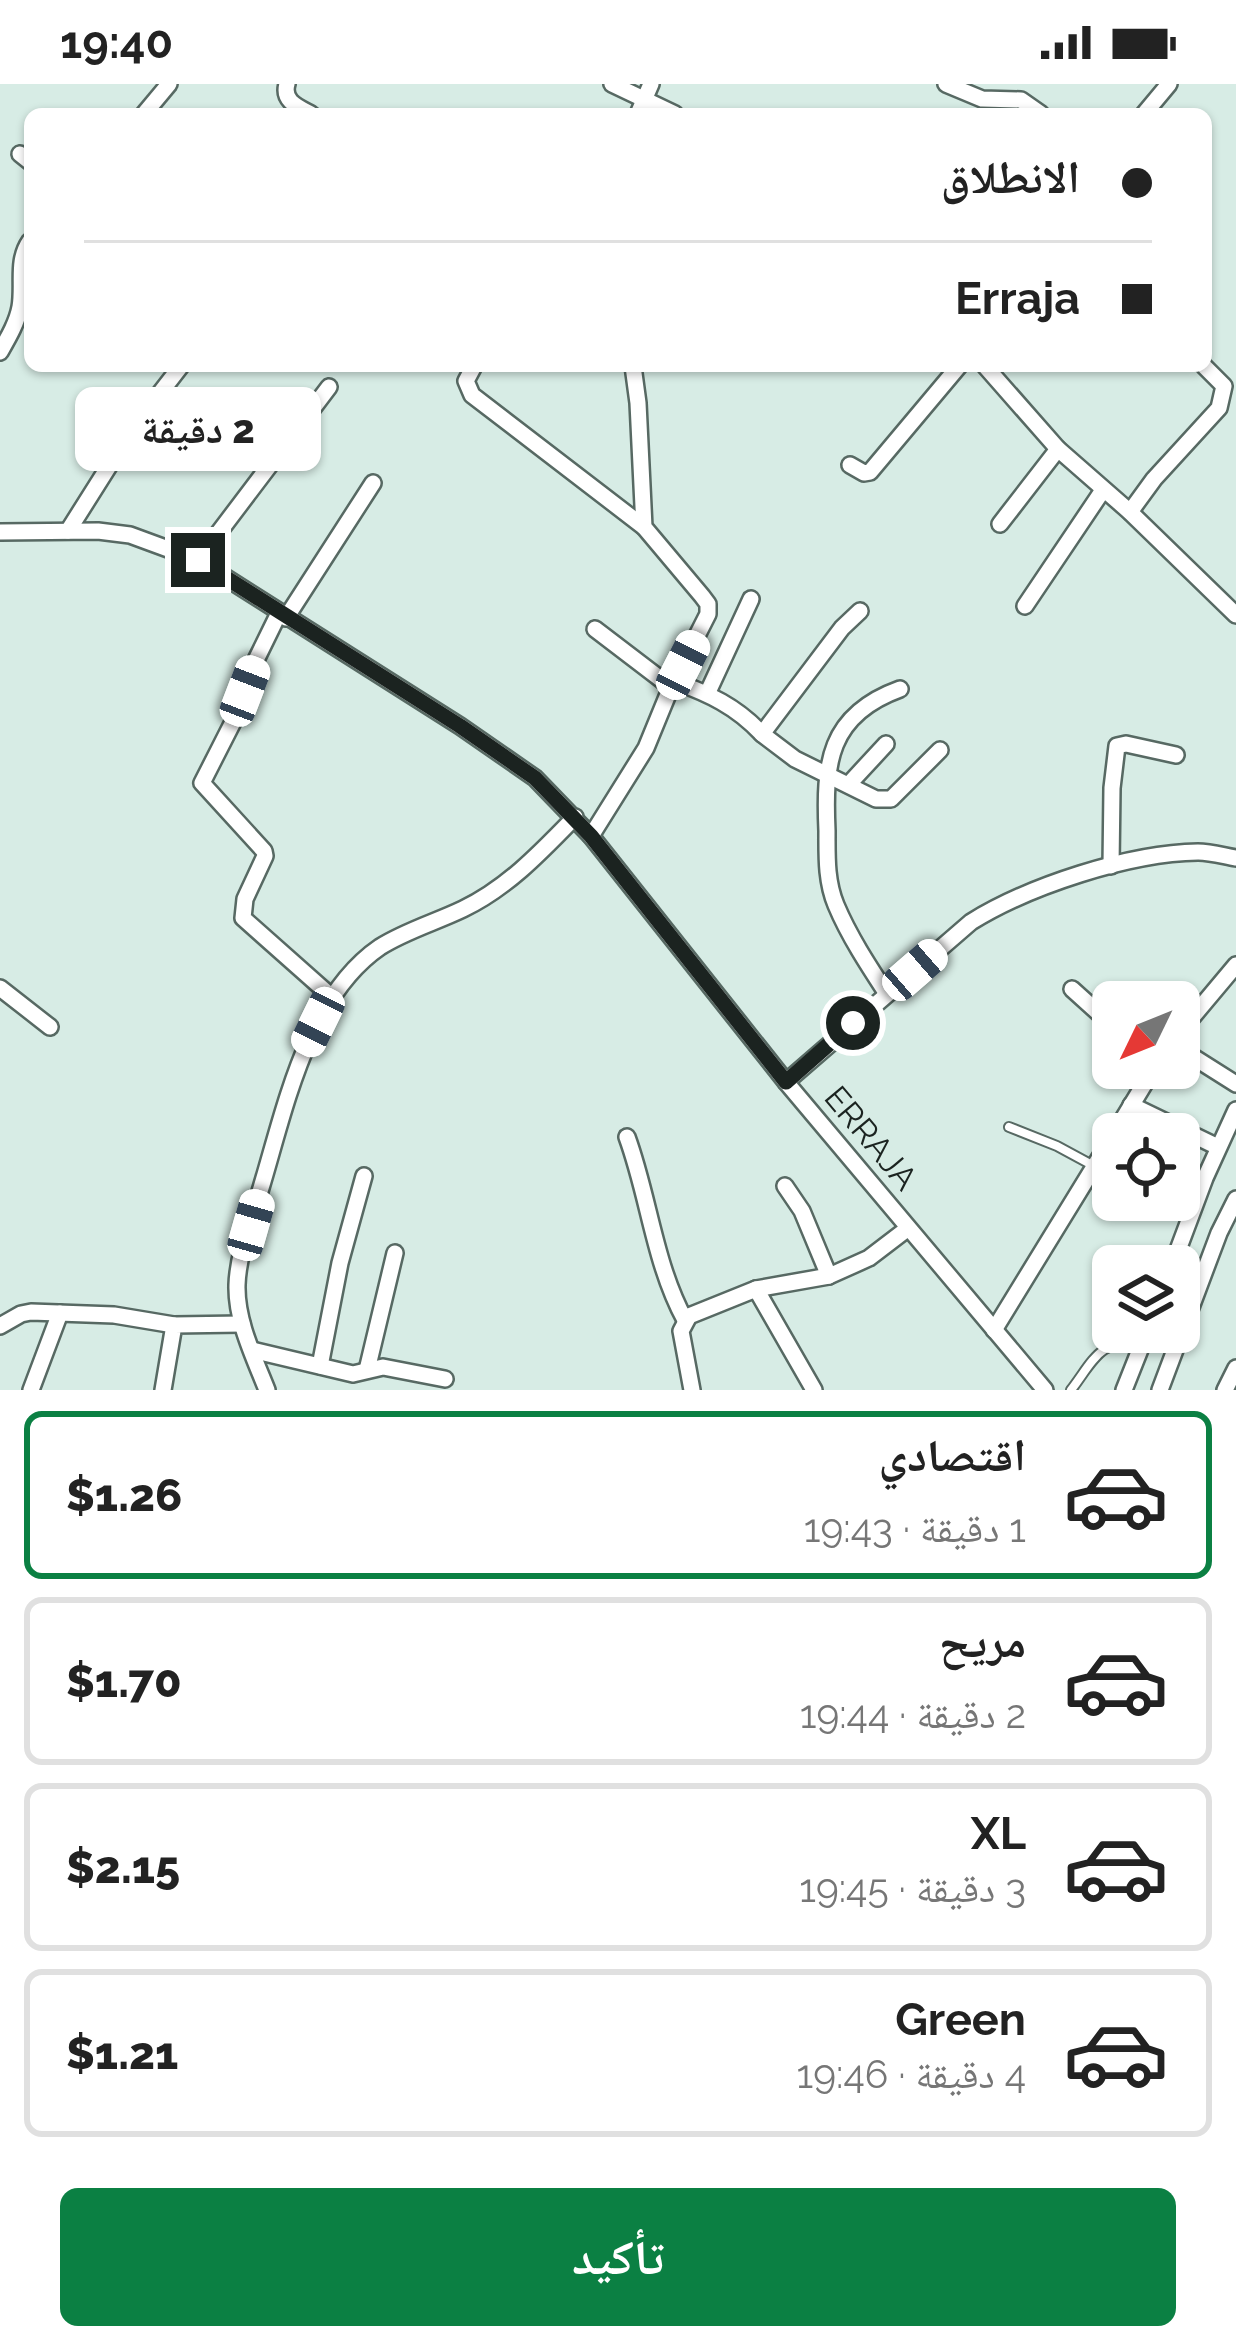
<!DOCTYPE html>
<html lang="ar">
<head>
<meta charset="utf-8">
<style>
	body { margin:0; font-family:Raleway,"Noto Naskh Arabic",sans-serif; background:#f2f2f2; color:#222; direction:rtl; height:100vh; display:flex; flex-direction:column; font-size:45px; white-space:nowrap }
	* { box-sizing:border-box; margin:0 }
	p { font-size:39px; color:#767676 }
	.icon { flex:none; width:66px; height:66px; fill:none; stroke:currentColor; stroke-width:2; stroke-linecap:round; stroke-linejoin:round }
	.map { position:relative; height:1306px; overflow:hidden; direction:ltr }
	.side { display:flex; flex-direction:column; background:#fff; flex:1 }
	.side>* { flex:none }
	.banner { position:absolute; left:24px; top:24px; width:1188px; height:264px; border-radius:18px; box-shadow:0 3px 9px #0004; direction:rtl; display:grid; align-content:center; height:264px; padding:0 60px; background:#fff }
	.needle { width:78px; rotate:227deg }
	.buttons { position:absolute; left:1092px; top:897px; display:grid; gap:24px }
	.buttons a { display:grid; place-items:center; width:108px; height:108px; border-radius:18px; background:#fff; box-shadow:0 3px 9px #0004; font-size:60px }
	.end { position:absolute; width:54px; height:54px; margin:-27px; border:15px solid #1b2320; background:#fff; box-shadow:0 0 0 6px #fff }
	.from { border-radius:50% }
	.bubble { position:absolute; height:84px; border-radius:18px; background:#fff; box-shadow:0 3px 9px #0004; font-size:39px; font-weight:800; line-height:84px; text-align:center; direction:rtl }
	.car { position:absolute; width:36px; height:72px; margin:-36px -18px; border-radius:15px; box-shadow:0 0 9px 3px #0007; background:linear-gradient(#fff 24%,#345 0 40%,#fff 0 76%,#345 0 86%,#fff 0) }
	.banner b { display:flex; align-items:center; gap:42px; height:114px; font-size:45px }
	.banner b+b { border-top:3px solid #e0e0e0 }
	.banner i { width:30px; height:30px; background:#222 }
	ul { padding:21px 0 0; list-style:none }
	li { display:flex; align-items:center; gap:36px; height:168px; margin:0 24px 18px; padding:0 36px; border:6px solid #e0e0e0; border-radius:18px }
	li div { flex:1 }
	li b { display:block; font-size:45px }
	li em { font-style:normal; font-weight:800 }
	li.selected { border-color:#0b8043 }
	li>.icon { width:108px; height:108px; stroke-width:1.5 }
	.action { display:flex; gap:24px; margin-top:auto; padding:24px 60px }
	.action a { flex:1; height:138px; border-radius:18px; background:#0b8043; color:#fff; font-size:48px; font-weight:800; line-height:138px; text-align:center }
	.status { display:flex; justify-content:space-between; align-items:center; height:84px; padding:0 60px; background:#fff; direction:ltr }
	.status svg { height:33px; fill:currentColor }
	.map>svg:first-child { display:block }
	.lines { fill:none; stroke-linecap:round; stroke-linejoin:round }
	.service-casing { stroke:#576963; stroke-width:12 }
	.minor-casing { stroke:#576963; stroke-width:20 }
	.service { stroke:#fff; stroke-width:8 }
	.minor { stroke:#fff; stroke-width:15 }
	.route { stroke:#1b2320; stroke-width:15 }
	.labels { text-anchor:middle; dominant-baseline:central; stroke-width:10; stroke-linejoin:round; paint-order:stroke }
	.street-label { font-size:33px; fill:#1b2320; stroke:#d7ece5 }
</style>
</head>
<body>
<div class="status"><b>19:40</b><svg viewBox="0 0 49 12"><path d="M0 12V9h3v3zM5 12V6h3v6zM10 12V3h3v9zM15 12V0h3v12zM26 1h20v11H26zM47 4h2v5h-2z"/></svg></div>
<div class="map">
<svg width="1236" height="1306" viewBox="0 0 1236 1306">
	<rect width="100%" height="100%" fill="#d7ece5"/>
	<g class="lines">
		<defs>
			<g id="service">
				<polyline points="1009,1043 1057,1062 1094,1082"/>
				<path d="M1071,1306C1092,1279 1102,1250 1141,1263"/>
			</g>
			<g id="minor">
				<path d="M287,0C282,17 298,23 311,30"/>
				<polyline points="612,0 675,30"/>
				<polyline points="946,0 982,15 1021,16 1041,30"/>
				<polyline points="144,30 169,0"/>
				<polyline points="638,30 651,0"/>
				<polyline points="1144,30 1169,0"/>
				<polyline points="20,70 30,78"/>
				<path d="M0,268C8,254 17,239 20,223C24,200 16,177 30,157"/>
				<polyline points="474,282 466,297 472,311 644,443"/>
				<polyline points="985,282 1058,365 1130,428 1236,531"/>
				<polyline points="850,381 864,389 870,388 959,282"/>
				<polyline points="1130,428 1154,395 1219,324 1224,302 1204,282"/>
				<polyline points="1000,440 1058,365"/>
				<polyline points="68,447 133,344 181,282"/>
				<polyline points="0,448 98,447 130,451 198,476 460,642 535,694 591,752 786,998 1045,1306"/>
				<polyline points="198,476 329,303"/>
				<polyline points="1025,522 1103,406"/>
				<polyline points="279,529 256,576 233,638 202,699 264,767 265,772 245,815 243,834 332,913"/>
				<polyline points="286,534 373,399"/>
				<polyline points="595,545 671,603"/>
				<path d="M674,597C709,610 736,622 762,650L842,544L860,527"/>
				<polyline points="708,608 751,515"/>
				<polyline points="762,650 795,675 876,715 891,715 940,666"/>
				<polyline points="849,700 886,660"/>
				<polyline points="591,752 646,664 671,603 708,530 708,520 702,512 644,443 638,319 633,282"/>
				<polyline points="1111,782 1112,704 1117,662 1126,660 1176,671"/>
				<polyline points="0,904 50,943"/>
				<polyline points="1072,905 1113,942"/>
				<path d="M887,910C868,881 849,852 836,821C826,797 827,772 827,747C824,680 828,631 900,605"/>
				<polyline points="1179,949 1236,881"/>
				<polyline points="1179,964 1236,1000"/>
				<path d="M786,998L971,838C1029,802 1129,769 1198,768C1211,768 1224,772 1236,774"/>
				<polyline points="1131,1021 1218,1063"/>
				<polyline points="1114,1050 1154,984"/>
				<path d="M627,1053C649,1113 654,1179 685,1236"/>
				<polyline points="785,1102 802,1127 829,1192"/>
				<polyline points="1172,1182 1205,1094 1236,1026"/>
				<polyline points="756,1205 814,1306"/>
				<polyline points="0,1242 21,1230 31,1228 114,1231 174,1241"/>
				<polyline points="994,1246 1113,1052"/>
				<polyline points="252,1266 353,1290 383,1283 445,1295"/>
				<polyline points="320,1282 340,1179 364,1092"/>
				<polyline points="367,1286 395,1169"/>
				<polyline points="31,1306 60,1229"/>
				<polyline points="163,1306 174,1241 242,1240"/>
				<path d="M267,1306C254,1273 236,1237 237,1201C238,1169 252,1135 261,1104C285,1025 307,913 380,863C405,847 436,838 463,825C507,804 541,768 575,733"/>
				<polyline points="692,1306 681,1247 689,1232 756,1205 829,1192 869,1174 907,1145"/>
				<polyline points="1124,1306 1147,1248"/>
				<polyline points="1160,1306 1219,1149 1236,1115"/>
				<polyline points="1225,1306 1236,1284"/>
			</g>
		</defs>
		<use href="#service" class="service-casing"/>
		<use href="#minor" class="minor-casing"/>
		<use href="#service" class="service"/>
		<use href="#minor" class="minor"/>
	</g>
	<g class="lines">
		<polyline class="route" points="198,476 460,642 535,694 591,752 786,998 853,939"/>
	</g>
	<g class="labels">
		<g class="street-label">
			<text transform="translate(871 1054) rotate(50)">ERRAJA</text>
		</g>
	</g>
</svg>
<div class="buttons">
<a><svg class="needle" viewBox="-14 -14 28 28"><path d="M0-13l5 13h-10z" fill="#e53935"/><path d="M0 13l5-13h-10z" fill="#767676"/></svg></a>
<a><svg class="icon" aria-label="locate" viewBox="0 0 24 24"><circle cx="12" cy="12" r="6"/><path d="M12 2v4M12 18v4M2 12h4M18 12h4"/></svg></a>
<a><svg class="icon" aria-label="layers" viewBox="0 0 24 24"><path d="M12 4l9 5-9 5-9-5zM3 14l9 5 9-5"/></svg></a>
</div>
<i class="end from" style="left:853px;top:939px"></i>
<i class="end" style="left:198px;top:476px"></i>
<div class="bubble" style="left:75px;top:303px;width:246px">2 دقيقة</div>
<i class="car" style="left:683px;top:581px;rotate:27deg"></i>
<i class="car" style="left:245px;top:607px;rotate:21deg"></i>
<i class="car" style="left:915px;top:886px;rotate:49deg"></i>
<i class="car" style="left:318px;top:938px;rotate:206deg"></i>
<i class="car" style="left:251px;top:1141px;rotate:16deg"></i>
<div class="banner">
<b><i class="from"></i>الانطلاق</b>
<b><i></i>Erraja</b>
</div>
</div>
<section class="side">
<ul>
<li class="selected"><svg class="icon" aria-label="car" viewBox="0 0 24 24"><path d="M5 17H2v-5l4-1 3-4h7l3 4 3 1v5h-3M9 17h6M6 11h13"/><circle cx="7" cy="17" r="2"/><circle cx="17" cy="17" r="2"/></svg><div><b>اقتصادي</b><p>1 دقيقة · 19:43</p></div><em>$1.26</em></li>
<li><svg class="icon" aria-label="car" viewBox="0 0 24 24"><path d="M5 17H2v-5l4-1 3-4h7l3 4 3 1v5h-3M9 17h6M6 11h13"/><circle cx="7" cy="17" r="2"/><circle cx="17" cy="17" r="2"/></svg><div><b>مريح</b><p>2 دقيقة · 19:44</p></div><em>$1.70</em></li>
<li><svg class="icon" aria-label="car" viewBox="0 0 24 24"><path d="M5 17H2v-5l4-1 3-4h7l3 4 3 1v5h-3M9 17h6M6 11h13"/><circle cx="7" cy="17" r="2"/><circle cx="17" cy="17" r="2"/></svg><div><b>XL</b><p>3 دقيقة · 19:45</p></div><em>$2.15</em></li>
<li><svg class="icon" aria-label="car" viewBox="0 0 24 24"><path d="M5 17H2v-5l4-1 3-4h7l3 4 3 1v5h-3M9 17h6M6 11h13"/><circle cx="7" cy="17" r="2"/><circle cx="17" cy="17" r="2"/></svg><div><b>Green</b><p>4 دقيقة · 19:46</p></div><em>$1.21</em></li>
</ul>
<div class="action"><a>تأكيد</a></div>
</section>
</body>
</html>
